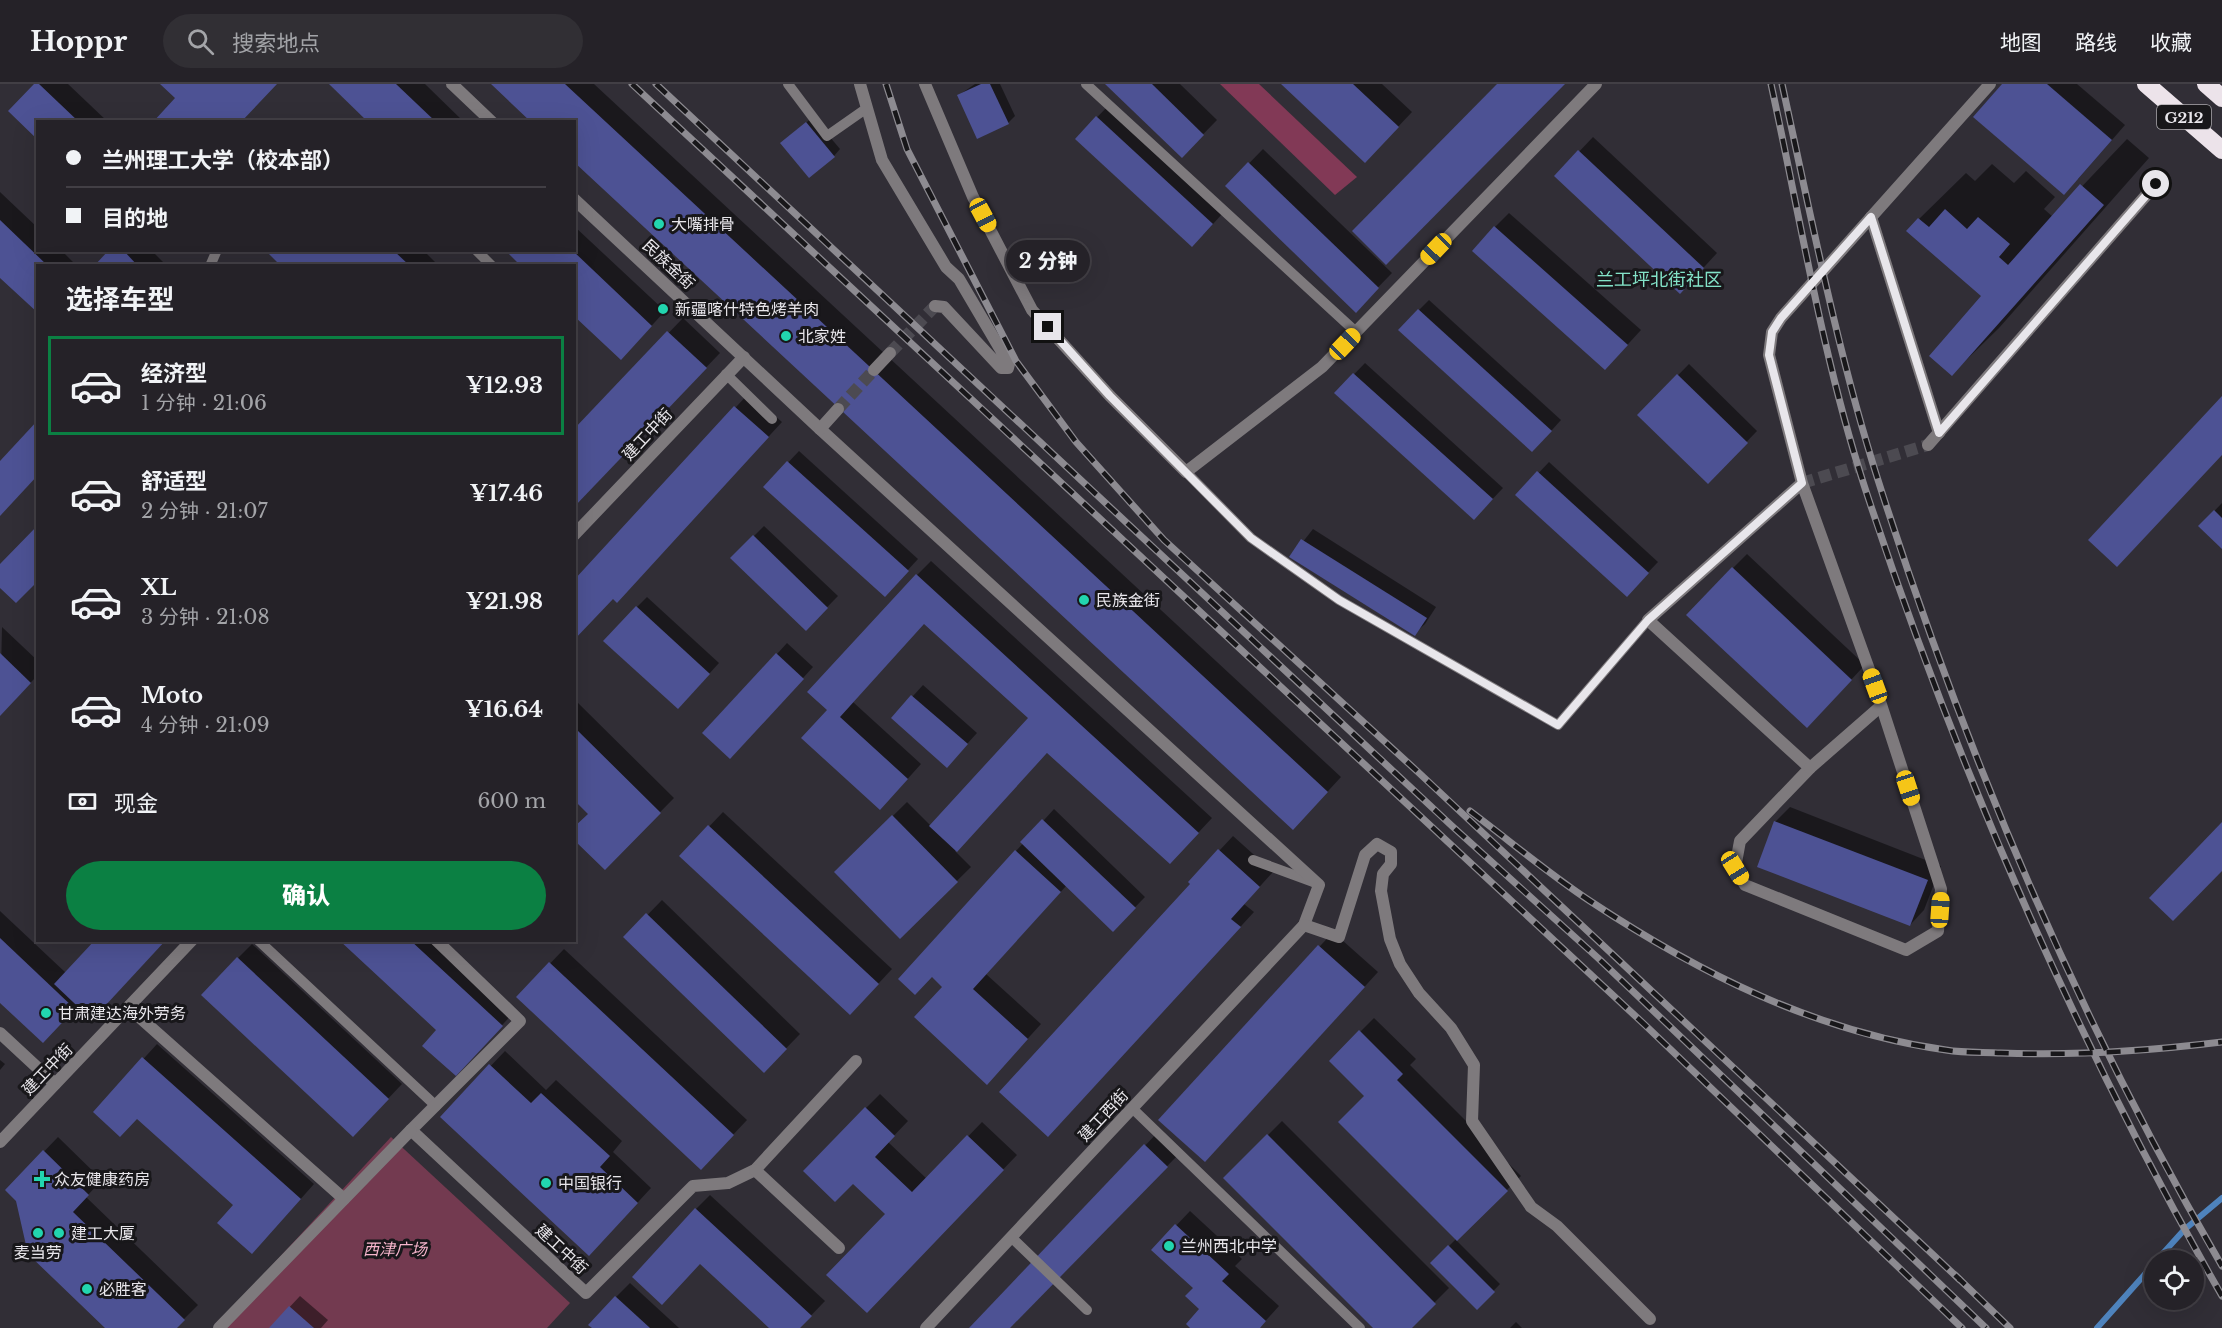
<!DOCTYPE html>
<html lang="zh">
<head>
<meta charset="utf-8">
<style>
	body { margin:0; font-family:"Libre Baskerville","Noto Sans SC",serif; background:#312f34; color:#f1f3f6; height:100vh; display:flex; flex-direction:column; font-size:22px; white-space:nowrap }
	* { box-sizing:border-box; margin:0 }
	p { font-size:20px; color:#a3a4a8 }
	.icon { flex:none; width:33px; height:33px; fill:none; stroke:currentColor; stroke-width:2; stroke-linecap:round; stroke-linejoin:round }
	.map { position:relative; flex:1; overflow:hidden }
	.sheet { position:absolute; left:36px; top:180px; width:540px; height:678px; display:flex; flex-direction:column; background:#252228; border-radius:0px; box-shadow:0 6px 24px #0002,0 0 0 2px #423f45 }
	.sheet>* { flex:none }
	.banner { position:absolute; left:36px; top:36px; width:540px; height:132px; border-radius:0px; box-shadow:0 6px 24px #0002,0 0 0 2px #423f45; display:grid; align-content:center; height:132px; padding:0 30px; background:#252228 }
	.controls { position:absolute; left:2144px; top:1166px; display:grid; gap:12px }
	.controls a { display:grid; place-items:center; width:60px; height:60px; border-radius:50%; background:#252228; box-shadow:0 6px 24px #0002,0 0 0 2px #423f45; font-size:30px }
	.end { position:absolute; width:27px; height:27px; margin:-14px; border:8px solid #e8e6eb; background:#111; box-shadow:0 0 0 3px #111 }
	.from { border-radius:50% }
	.bubble { position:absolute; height:42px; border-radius:21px; background:#252228; box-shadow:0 6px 24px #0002,0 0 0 2px #423f45; font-size:20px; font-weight:800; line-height:42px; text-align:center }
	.car { position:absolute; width:18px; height:36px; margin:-18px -9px; border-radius:8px; box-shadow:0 0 4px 2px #0007; background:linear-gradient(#f5c518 24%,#345 0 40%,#f5c518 0 76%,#345 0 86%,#f5c518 0) }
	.banner b { display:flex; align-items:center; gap:21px; height:57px; font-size:22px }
	.banner b+b { border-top:2px solid #423f45 }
	.banner i { width:15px; height:15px; background:#f1f3f6 }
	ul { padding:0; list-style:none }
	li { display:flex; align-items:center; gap:18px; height:99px; margin:0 12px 9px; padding:0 18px; border:3px solid transparent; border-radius:0px }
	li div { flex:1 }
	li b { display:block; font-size:22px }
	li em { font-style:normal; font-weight:800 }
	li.on { border-color:#0b8043 }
	li>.icon { width:54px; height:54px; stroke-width:1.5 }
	h2 { padding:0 30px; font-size:27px; line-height:72px }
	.pay { display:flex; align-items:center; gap:15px; height:66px; padding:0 30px; font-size:22px }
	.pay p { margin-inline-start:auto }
	.button { display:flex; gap:12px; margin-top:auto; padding:12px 30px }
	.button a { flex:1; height:69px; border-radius:36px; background:#0b8043; color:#fff; font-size:24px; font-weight:800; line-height:69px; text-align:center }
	header { display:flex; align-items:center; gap:36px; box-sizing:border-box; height:84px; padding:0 30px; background:#252228; border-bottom:2px solid #423f45 }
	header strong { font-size:28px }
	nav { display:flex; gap:33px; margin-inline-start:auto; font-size:21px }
	.search { width:420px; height:54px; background:#312f34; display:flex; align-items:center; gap:15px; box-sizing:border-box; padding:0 21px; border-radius:33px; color:#a3a4a8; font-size:22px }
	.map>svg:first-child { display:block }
	.green { fill:#733a50 }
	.forest { fill:#823956 }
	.shadow { fill:#0007 }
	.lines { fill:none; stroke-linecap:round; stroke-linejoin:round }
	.stream { stroke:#4e83bd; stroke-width:6 }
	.building { fill:#4d5294 }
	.street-tunnel { stroke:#4c4a51; stroke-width:12; stroke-dasharray:12 6; stroke-linecap:butt }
	.lane { stroke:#7e7a7d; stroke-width:10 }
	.street { stroke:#7e7a7d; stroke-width:12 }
	.highway { stroke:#ece3ea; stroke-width:18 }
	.rail-casing { stroke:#8d8b91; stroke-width:7 }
	.rail { stroke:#18171a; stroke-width:4.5; stroke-dasharray:14; stroke-linecap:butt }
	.route { stroke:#e8e6eb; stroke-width:8 }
	.poi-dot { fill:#22d5af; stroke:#18171a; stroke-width:2 }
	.labels { text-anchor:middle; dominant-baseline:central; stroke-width:6; stroke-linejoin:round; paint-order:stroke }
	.shield { fill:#18171a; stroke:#aaa8ac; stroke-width:1.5 }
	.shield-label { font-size:15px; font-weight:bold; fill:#e8e6eb }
	.poi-label { font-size:16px; fill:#e8e6eb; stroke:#18171a; text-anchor:start }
	.street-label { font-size:16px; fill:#e8e6eb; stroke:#18171a }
	.park-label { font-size:16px; font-style:italic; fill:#f7b5cc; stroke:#18171a }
	.neighbourhood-label { font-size:18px; fill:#83e3c8; stroke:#18171a }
</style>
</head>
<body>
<header>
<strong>Hoppr</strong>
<div class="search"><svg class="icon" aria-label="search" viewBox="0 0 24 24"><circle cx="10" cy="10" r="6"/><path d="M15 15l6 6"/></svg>搜索地点</div>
<nav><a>地图</a><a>路线</a><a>收藏</a></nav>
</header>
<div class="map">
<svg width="2222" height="1244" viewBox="0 0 2222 1244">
	<rect width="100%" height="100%" fill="#312e36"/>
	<polygon class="green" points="391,1053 570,1219 547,1244 214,1244"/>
	<polygon class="forest" points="1220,0 1259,0 1357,93 1335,111"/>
	<g class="shadow">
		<polygon points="36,0 68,0 108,38 38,38"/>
		<polygon points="331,0 425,0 464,38 371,38"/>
		<polygon points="495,0 594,0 1341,693 1307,730 574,38"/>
		<polygon points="975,0 1000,0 1015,32 1008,39 959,11"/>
		<polygon points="1107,0 1180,0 1217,36 1182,72"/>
		<polygon points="1283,0 1382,0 1412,28 1379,63"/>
		<polygon points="2004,0 2077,0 2125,41 2078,95"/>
		<polygon points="1108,22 1223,129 1203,151 1077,54"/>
		<polygon points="813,33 840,65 834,72 789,53"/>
		<polygon points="1593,53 1717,169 1694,194 1556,92"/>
		<polygon points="2127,55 2149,74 1999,244 1952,290 1983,212 1919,135 1966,89 1975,97 1992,80 2014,99 2026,87 2055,113 2044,125 2053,133"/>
		<polygon points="1263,65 1392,189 1356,226 1227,102"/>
		<polygon points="0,108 38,144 38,166 61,166 77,182 38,182 0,192"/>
		<polygon points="1509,129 1641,246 1619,270 1495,143"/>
		<polygon points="574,142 665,227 635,260 574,182 507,166 574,166"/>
		<polygon points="111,166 151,166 167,182 96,182"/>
		<polygon points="267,166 423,166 439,182 283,182"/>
		<polygon points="1429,216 1561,336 1543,356 1419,226"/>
		<polygon points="683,234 720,269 574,421 574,347"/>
		<polygon points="1365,279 1503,404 1485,423 1336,309"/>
		<polygon points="1689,280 1757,347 1708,398 1639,331"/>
		<polygon points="749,309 782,338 631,503 613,513 574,556 574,498"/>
		<polygon points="799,367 918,475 895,500 765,403"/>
		<polygon points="1549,378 1658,478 1637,500 1518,411"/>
		<polygon points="2222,419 2222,462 2200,442"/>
		<polygon points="764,442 838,512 806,545 732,474"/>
		<polygon points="1313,445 1436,523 1425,540 1414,550 1291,473"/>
		<polygon points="1747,470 1865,581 1821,628 1733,484"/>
		<polygon points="931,477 1212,734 1184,764 1048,668 955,767 971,783 900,853 836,788 907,718 931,742 1030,634 925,538 853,618 921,680 894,710 829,626 917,491"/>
		<polygon points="647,513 719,579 688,613 637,523"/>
		<polygon points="2,543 38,577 38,591 0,630"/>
		<polygon points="787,559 813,583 741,662 777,570"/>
		<polygon points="923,601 977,649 957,671 893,634"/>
		<polygon points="574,615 674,714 605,784 590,729 574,714"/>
		<polygon points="1790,723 1941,782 1924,826 1910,841 1775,738"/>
		<polygon points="1054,725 1145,813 1113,846 1067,801 986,890 1041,940 1001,984 944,903 932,892 900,895"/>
		<polygon points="723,728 892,885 864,915 681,772"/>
		<polygon points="1233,752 1273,788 1244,820 1254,828 1062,1037 1192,800 1190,798"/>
		<polygon points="662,816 800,950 764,987 626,853"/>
		<polygon points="0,827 66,889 78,921 57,943 0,917"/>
		<polygon points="1333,848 1378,888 1219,1062 1160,1036"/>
		<polygon points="341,856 440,856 515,927 470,976"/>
		<polygon points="252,860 402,1000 367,1037 238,874"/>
		<polygon points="564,865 747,1036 715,1070 518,913"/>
		<polygon points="1374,934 1416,975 1410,981 1521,1092 1456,1156 1500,1200 1477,1224 1432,1179 1456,1155 1366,1012 1331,977"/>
		<polygon points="157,960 314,1100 266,1154 235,1121 137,1033 95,1028"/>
		<polygon points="505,967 546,1006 556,996 622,1057 613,1068 651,1104 603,1156 442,1033"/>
		<polygon points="0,976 5,980 0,986"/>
		<polygon points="880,1010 908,1037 888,1058 927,1095 982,1038 1017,1071 881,1213 887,1130 854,1098 866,1024"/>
		<polygon points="1282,1037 1449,1204 1409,1244 1375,1244 1225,1094"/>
		<polygon points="1159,1047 1181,1068 1008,1244 971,1244"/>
		<polygon points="58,1053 102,1096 86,1113 198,1221 175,1244 107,1244 17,1116 7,1106"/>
		<polygon points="710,1111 825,1217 799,1244 771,1244 700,1179 696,1125"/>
		<polygon points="1190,1127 1242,1175 1235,1182 1279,1222 1259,1244 1192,1244 1202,1225 1195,1204 1153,1166"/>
		<polygon points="630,1199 679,1244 594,1244 616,1213"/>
		<polygon points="300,1212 328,1236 321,1244 270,1244"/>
		<polygon points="1516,1238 1522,1244 1510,1244"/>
	</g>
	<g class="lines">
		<g class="stream">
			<polyline points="2157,1176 2184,1146 2222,1114"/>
			<polyline points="2097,1244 2154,1180"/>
		</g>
	</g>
	<g class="building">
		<polygon points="34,0 39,0 79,38 38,38 38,56 8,27"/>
		<polygon points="160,0 277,0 241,38 153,38 175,14"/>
		<polygon points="329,0 396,0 436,38 368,38"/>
		<polygon points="491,0 565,0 1328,708 1293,746 574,78 574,38 531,38"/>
		<polygon points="981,0 990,0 1009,40 977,55 957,11"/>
		<polygon points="1105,0 1152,0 1204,51 1182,74"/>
		<polygon points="1281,0 1353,0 1399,43 1365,79"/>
		<polygon points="1497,0 1565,0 1386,181 1352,147"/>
		<polygon points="2002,0 2047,0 2112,56 2064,111 1973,33"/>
		<polygon points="1096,32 1213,140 1192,163 1075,55"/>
		<polygon points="806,38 835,73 809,94 780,59"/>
		<polygon points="1578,66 1704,184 1680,210 1554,92"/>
		<polygon points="1248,78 1379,204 1356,229 1225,102"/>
		<polygon points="2080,100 2104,121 1952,292 1929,272 1981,212 1906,147 1918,134 1929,143 1945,125 1967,145 1978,133 2010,160 1999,173 2008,181"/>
		<polygon points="0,136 48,182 38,182 38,229 0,194"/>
		<polygon points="1494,142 1628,261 1605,286 1472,167"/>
		<polygon points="109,166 123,166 138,182 94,182"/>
		<polygon points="265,166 393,166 410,182 281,182"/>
		<polygon points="505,166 572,166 652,242 621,276 574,232 574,182 521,182"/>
		<polygon points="1418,225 1552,347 1532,368 1398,246"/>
		<polygon points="667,247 707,284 574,423 574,345"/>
		<polygon points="1353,289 1493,415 1474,436 1334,309"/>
		<polygon points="1677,290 1748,359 1708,400 1637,331"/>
		<polygon points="2222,312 2222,371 2117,483 2088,456"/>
		<polygon points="734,322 769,353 617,519 613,515 574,556 574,496"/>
		<polygon points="38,336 38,391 0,432 0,377"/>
		<polygon points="787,377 909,487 885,513 763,403"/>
		<polygon points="1537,387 1649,489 1627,513 1515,411"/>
		<polygon points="2214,426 2222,434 2222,465 2198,442"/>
		<polygon points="38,441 38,504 34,501 16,519 0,504 0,480"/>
		<polygon points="753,451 828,524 806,547 730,474"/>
		<polygon points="1301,455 1427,534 1415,552 1289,473"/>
		<polygon points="1732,483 1852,596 1807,644 1686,531"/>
		<polygon points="916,490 1199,749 1170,780 1047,669 957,768 929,742 1028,634 924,540 840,633 908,695 880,726 801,654 827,626 807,608"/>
		<polygon points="636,522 710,590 678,625 603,557"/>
		<polygon points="0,569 31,599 0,632"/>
		<polygon points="776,569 804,595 730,675 702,649"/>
		<polygon points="911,611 968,660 947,684 891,634"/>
		<polygon points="574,643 661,729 605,786 574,756 574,743 588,730 574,716"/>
		<polygon points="892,731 958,798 900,855 834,788"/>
		<polygon points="1042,735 1136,824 1113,848 1020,758"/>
		<polygon points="1774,737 1928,796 1910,842 1757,783"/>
		<polygon points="2222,738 2222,787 2173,837 2149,814"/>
		<polygon points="708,741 879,900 850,931 679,772"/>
		<polygon points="1218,765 1260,803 1231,835 1241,843 1048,1053 999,1008 1190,800 1188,798"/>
		<polygon points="1015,766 1061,808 973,905 1028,955 987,1001 914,933 942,903 932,893 915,911 898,895"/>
		<polygon points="646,829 787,965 764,989 623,853"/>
		<polygon points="0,854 75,925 43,959 0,919"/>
		<polygon points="95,856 166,856 92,936 54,900"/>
		<polygon points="339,856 410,856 503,942 456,992 422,962 436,946"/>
		<polygon points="1318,861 1365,903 1205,1078 1158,1036"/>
		<polygon points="237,873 389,1015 353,1053 201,911"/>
		<polygon points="549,878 734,1051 701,1086 516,913"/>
		<polygon points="1359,946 1403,990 1397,996 1508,1107 1457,1157 1338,1038 1364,1012 1329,977"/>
		<polygon points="142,973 301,1115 252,1170 217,1139 233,1121 137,1035 120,1053 93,1028"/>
		<polygon points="489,980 531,1019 541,1009 610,1072 600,1083 638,1119 589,1172 440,1033"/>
		<polygon points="865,1023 895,1052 875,1073 912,1108 967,1051 1004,1086 867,1229 826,1191 885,1130 853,1100 835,1118 803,1087"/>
		<polygon points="1267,1050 1436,1220 1412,1244 1373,1244 1223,1094"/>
		<polygon points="1144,1060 1168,1083 1010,1244 969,1244"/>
		<polygon points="43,1066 89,1111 73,1128 185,1236 177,1244 105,1244 28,1170 16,1117 5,1106"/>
		<polygon points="695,1124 812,1232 800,1244 769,1244 700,1180 662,1221 632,1193"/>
		<polygon points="1175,1140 1229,1190 1222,1197 1266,1237 1260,1244 1190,1244 1186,1240 1199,1225 1185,1212 1193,1204 1151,1166"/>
		<polygon points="1448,1161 1495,1208 1477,1226 1430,1179"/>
		<polygon points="615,1212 650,1244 592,1244 588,1241"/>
		<polygon points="289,1222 314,1244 269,1244"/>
	</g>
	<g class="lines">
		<g class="street-tunnel">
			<polyline points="890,269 935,222"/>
			<polyline points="838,325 874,286"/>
			<polyline points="1802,399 1928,361"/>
		</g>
		<g class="lane">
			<polyline points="788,0 827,52 867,24"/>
			<polyline points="1086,0 1356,248"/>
			<polyline points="476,166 492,182"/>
			<polyline points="210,182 217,166"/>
			<polyline points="726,290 772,335"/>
			<polyline points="1186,388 1251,454 1339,516 1558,641 1648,536"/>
			<polyline points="1253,776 1316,799"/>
			<polyline points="258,856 436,1022"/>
			<polyline points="1132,1024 1360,1244"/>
			<polyline points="1011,1153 1087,1226"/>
		</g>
		<g class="street">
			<polyline points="452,0 492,38"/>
			<polyline points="860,0 882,76 946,183 959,195 1009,280 1008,284 1001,284 944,223 935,222"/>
			<polyline points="925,0 973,113 1032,226 1110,312 1186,388 1322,283 1596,0"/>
			<polyline points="574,115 820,345 1319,801 1304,841 926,1244"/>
			<polyline points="1871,133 1939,349"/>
			<polyline points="874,286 890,269"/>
			<polyline points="820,345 838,325"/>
			<polyline points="1928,361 2156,100"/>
			<polyline points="1802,399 1875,602 1941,805 1938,847 1906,866 1745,801 1735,784 1740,757 1810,684 1648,536 1802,399 1769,271 1772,248 1781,234 1990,0"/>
			<polyline points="574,451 744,273"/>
			<polyline points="1810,684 1881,622"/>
			<polyline points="1304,841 1339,853 1365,771 1377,760 1391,768 1391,780 1383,790 1381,807 1390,855 1400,880 1419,909 1451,944 1474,981 1472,1037 1531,1123 1557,1142 1650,1235"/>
			<polyline points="436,856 520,937 411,1046 586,1209 693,1102 728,1099 755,1086 856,977"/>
			<polyline points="128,923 344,1115"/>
			<polyline points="0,949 55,1000"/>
			<polyline points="0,1058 192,856"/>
			<polyline points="755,1086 839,1164"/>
			<polyline points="219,1244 411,1046"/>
		</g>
		<g class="highway">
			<polyline points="2146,0 2222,66"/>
			<polyline points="2206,0 2222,14"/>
		</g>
		<defs>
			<g id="rail">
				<polyline points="632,0 1645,941 1962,1244"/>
				<polyline points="656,0 1452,742 1598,874 1986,1244"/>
				<polyline points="886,0 907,65 1016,277 1076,358 1164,456 1418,688 1960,1196"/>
				<path d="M1771,0C1800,133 1822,271 1864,401C1956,682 2075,955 2222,1212"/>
				<path d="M1782,0C1811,132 1837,267 1878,396C1965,669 2078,935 2222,1182"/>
				<path d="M1470,727C1510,757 1549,790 1590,817C1699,889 1816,948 1946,966C1964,969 1983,968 2001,969C2075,972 2148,967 2222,958"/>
				<polyline points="1955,1191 2010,1244"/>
			</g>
		</defs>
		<use href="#rail" class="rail-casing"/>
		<use href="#rail" class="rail"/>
	</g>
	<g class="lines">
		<polyline class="route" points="1048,243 1110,312 1251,454 1339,516 1558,641 1648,536 1802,399 1769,271 1772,248 1781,234 1871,133 1939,349 2156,100"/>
	</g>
	<g class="poi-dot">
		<circle cx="659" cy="140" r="6"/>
		<circle cx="663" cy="225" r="6"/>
		<circle cx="786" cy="252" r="6"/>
		<circle cx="1084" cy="516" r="6"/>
		<circle cx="46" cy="929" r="6"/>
		<path d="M39 1086h6v6h6v6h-6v6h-6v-6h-6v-6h6z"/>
		<circle cx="546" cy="1099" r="6"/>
		<circle cx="38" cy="1149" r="6"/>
		<circle cx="59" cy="1149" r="6"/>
		<circle cx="1169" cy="1162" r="6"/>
		<circle cx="87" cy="1205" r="6"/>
	</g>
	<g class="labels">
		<rect class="shield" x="2157" y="21" width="54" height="24" rx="4.5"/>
		<g class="shield-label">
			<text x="2184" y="33">G212</text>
		</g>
		<g class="poi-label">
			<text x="671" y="140">大嘴排骨</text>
			<text x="675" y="225">新疆喀什特色烤羊肉</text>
			<text x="798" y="252">北家姓</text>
			<text x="1096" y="516">民族金街</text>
			<text x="58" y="929">甘肃建达海外劳务</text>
			<text x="54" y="1095">众友健康药房</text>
			<text x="558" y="1099">中国银行</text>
			<text x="71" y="1149">建工大厦</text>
			<text x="1181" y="1162">兰州西北中学</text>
			<text x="38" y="1168" text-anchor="middle">麦当劳</text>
			<text x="99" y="1205">必胜客</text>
		</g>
		<g class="street-label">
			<text transform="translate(669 180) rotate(43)">民族金街</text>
			<text transform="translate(647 350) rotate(-47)">建工中街</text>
			<text transform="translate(47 985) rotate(-46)">建工中街</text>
			<text transform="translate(1103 1031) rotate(-47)">建工西街</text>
			<text transform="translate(562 1165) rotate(43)">建工中街</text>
		</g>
		<g class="park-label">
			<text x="395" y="1165">西津广场</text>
		</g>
		<g class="neighbourhood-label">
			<text x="1659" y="196">兰工坪北街社区</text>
		</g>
	</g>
</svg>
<div class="controls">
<a><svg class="icon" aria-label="locate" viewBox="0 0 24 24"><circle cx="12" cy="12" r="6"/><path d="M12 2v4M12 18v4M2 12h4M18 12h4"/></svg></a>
</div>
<i class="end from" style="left:2156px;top:100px"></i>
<i class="end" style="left:1048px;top:243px"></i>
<div class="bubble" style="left:1006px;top:156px;width:84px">2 分钟</div>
<i class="car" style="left:983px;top:131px;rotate:152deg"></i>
<i class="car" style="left:1436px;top:165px;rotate:224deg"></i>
<i class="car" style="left:1345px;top:260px;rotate:44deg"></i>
<i class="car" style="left:1875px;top:602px;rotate:340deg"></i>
<i class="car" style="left:1908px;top:704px;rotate:162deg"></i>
<i class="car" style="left:1735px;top:784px;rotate:148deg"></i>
<i class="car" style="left:1940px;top:826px;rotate:4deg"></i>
<div class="banner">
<b><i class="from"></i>兰州理工大学（校本部）</b>
<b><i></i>目的地</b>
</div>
<section class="sheet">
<h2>选择车型</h2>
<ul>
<li class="on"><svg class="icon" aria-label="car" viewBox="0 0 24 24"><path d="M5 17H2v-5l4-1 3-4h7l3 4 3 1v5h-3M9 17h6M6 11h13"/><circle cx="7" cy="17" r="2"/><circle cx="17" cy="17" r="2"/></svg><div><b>经济型</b><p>1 分钟 · 21:06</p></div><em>¥12.93</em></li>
<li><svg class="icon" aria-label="car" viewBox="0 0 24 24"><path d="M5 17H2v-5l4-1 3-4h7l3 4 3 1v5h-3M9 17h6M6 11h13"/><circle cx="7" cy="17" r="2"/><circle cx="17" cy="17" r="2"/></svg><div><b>舒适型</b><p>2 分钟 · 21:07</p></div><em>¥17.46</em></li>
<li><svg class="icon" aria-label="car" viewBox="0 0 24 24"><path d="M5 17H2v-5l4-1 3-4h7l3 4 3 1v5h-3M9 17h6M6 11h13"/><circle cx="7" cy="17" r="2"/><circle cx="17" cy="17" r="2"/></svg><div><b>XL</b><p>3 分钟 · 21:08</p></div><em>¥21.98</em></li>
<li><svg class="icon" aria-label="car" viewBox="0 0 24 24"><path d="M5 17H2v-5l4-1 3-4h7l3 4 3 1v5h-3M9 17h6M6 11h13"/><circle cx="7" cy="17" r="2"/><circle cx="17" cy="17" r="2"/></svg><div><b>Moto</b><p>4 分钟 · 21:09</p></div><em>¥16.64</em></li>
</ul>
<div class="pay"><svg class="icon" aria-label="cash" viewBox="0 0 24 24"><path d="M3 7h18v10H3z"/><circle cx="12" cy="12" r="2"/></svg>现金<p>600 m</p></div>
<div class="button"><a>确认</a></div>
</section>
</div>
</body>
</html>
